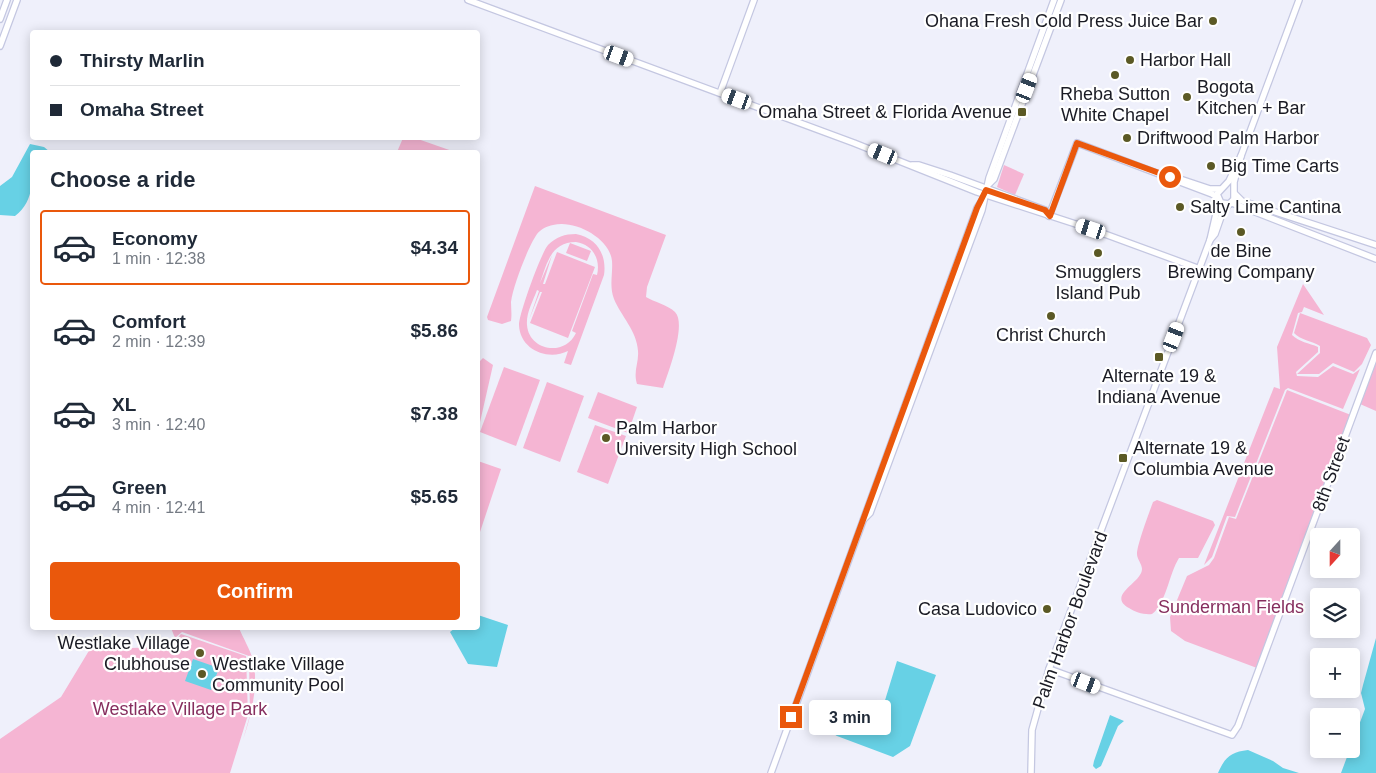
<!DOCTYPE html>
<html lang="en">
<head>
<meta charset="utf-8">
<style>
	body { margin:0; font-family:Arial,sans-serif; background:#f6f6f7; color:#1f2937; height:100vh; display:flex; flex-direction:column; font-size:19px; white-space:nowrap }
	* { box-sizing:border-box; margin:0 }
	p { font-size:16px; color:#747a83 }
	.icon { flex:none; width:28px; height:28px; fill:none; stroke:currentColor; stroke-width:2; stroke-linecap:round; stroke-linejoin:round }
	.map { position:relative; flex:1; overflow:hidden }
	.sheet { position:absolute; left:30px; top:150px; width:450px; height:480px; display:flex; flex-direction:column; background:#fff; border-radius:5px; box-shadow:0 2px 12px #0003 }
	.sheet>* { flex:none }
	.guide { position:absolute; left:30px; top:30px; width:450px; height:110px; border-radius:5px; box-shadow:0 2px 12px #0003; display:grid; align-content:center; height:110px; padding:0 20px; background:#fff }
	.needle { width:32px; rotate:201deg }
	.buttons { position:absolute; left:1310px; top:528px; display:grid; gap:10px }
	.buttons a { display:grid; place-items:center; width:50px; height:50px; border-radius:5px; background:#fff; box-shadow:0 2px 12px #0003; font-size:25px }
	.end { position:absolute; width:22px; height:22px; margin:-11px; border:6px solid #ea580c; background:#fff; box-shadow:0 0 0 2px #fff }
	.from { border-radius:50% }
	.bubble { position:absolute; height:35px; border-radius:5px; background:#fff; box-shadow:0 2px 12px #0003; font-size:16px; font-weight:800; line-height:35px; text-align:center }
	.car { position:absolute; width:15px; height:30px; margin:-15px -8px; border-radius:6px; box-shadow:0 0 4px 1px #0007; background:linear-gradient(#fff 24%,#345 0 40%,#fff 0 76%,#345 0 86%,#fff 0) }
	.guide b { display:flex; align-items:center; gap:18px; height:48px; font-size:19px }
	.guide b+b { border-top:1px solid #e0e1e3 }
	.guide i { width:12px; height:12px; background:#1f2937 }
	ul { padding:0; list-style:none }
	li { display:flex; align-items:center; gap:15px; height:75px; margin:0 10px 8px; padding:0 10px; border:2px solid transparent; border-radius:5px }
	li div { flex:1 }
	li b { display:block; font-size:19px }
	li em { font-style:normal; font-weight:800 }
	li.selected { border-color:#ea580c }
	li>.icon { width:45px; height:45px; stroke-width:1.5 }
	h2 { padding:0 20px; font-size:22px; line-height:60px }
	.button { display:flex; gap:10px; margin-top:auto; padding:10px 20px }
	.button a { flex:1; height:58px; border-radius:5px; background:#ea580c; color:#fff; font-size:20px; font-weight:800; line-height:58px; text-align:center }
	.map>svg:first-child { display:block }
	.green { fill:#f5b5d3; fill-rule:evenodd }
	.water { fill:#67d1e5 }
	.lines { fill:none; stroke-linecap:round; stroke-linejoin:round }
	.secondary-casing { stroke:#c4c7e1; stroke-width:8 }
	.secondary { stroke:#fff; stroke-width:5.5 }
	.route { stroke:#ea580c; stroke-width:6 }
	.poi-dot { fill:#5b5925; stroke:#fff; stroke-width:2 }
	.labels { text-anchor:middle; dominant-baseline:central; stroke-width:4.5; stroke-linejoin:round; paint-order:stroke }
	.poi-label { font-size:18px; fill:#1a1b24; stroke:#fff; text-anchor:start }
	.street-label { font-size:18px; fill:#1a1b24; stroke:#fff }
	.park-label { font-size:18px; fill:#862e5e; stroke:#fff }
</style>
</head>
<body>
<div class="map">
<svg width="1376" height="773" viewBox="0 0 1376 773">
	<rect width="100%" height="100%" fill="#eff0fb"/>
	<g class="green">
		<polygon points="403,138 415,138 455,152 397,152"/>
		<polygon points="1004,165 1024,174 1015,195 997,187"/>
		<path d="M535,186L666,235L647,287L646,297C654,302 668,305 675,312C687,324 668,373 663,388L637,384C633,371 639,363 638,351C637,331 621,316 614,299C609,286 613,274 612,261C610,238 574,219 553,225C547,226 541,229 537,234C528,247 513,286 511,302C511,308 512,314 511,321L502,324L488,320L487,317Z"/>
		<path d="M576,234C597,238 607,255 604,275L571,365L564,363L568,351C548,361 520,350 519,325C519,314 541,253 548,245C556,237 565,234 576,234ZM576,242C592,244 601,259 597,275L593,274L572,331L576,333C565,357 529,351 527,325C526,313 533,301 537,290L539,291L529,320L540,292H542L530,323L568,338L595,267L557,252L545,284H543L552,255L540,283C547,263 551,242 576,242Z"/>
		<polygon points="570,243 591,251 587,261 566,253"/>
		<path d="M1303,284L1324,315L1304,307L1302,312L1298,313L1292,335C1299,342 1309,343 1318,347V352L1296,372L1297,376L1318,377L1333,366L1353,374L1360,369L1343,409L1288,388L1285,390L1235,517L1227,516L1212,557L1204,565L1274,387L1280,389L1277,347Z"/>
		<path d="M1300,313L1367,338L1371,345L1362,364L1354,372L1333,363L1319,374H1297L1320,353V346C1312,341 1300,340 1294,333Z"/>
		<polygon points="483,358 493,365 478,431 478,363"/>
		<polygon points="1376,361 1376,411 1360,404"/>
		<polygon points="504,367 540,380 516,446 480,432"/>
		<polygon points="547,382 584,396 560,462 523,448"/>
		<polygon points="1287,390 1351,415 1257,668 1185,641 1171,631 1170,617 1187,576 1209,565 1214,558 1229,517 1236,519"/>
		<polygon points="598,392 637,407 628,433 588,418"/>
		<polygon points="595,425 626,436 608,484 577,472"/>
		<polygon points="478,461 501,469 478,538"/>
		<path d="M1157,500L1213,521L1215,525L1198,558H1179C1169,574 1166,604 1152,614C1144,615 1135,612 1129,608C1106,595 1142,583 1142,569C1142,564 1137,559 1137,554C1137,545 1149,513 1153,502Z"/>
		<path d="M171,628H239C243,638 250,649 253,660C259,685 251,716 243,740L250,715L249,656L182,632L175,638Z"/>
		<polygon points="181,634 246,656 248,715 230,773 0,773 0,739 61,697 90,649 169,647"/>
	</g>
	<g class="water">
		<path d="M30,144L44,147L50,152H32C32,177 36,200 15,216L0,215V186L12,177Z"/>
		<polygon points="478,615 508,625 497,667 468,664 450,632 455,628 478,628"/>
		<polygon points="1376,638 1376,773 1341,773 1365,709 1361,693 1363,685"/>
		<polygon points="193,659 219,668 211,690 185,681"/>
		<polygon points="897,661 936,675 910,746 893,757 837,736 816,723 822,701 879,720"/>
		<polygon points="1110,715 1124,721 1118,726 1101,766 1096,769 1093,766 1094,761"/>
		<path d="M1248,750L1273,761L1283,768L1299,773H1218C1225,757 1231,752 1248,750Z"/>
	</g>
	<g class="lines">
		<defs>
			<g id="secondary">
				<polyline points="468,0 854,143 977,192 1091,229 1200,269"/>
				<polyline points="0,19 7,0"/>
				<polyline points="0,46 17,0"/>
				<polyline points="720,93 754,0"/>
				<polyline points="912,165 919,165 950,175 1045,210 1049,216"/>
				<polyline points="1180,179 1210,189 1220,189"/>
				<polyline points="988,185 994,179 1061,0"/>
				<polyline points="1235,194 1242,201 1376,245"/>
				<polyline points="1232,203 1376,259"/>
				<polyline points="1230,204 1221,203 1217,194 1229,181 1241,156"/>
				<polyline points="1049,216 1077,143 1212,194 1218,198"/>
				<polyline points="1210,240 1219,201"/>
				<polyline points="864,519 870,513 982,210 989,178 1054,0"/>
				<polyline points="1049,669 1232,735 1238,726 1376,353"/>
				<polyline points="771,773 977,208 983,199"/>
				<polyline points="1031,773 1032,730 1049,669 1210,240 1215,234 1223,211 1234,199 1234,182 1241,156 1299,0"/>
			</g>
		</defs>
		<use href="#secondary" class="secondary-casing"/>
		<use href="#secondary" class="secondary"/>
	</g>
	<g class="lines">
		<polyline class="route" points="791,717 977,208 986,190 1045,210 1050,216 1077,143 1170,177"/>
	</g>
	<g class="poi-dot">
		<circle cx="1213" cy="21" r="5"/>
		<circle cx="1130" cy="60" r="5"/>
		<circle cx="1115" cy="75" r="5"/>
		<circle cx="1187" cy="97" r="5"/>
		<rect x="1017" y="107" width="10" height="10" rx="2.5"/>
		<circle cx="1127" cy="138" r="5"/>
		<circle cx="1211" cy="166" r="5"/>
		<circle cx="1180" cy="207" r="5"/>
		<circle cx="1241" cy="232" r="5"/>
		<circle cx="1098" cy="253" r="5"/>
		<circle cx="1051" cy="316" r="5"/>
		<rect x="1154" y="352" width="10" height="10" rx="2.5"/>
		<circle cx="606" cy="438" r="5"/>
		<rect x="1118" y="453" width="10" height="10" rx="2.5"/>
		<circle cx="1047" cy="609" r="5"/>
		<circle cx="200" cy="653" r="5"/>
		<circle cx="202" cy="674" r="5"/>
	</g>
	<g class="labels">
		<g class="poi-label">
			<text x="1203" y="21" text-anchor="end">Ohana Fresh Cold Press Juice Bar</text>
			<text x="1140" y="60">Harbor Hall</text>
			<text x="1197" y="87">Bogota<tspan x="1197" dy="21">Kitchen + Bar</tspan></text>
			<text x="1115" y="94" text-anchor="middle">Rheba Sutton<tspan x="1115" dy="21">White Chapel</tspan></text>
			<text x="1012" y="112" text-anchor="end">Omaha Street &amp; Florida Avenue</text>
			<text x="1137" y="138">Driftwood Palm Harbor</text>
			<text x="1221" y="166">Big Time Carts</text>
			<text x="1190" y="207">Salty Lime Cantina</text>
			<text x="1241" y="251" text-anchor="middle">de Bine<tspan x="1241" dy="21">Brewing Company</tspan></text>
			<text x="1098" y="272" text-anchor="middle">Smugglers<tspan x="1098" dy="21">Island Pub</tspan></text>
			<text x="1051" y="335" text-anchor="middle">Christ Church</text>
			<text x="1159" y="376" text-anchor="middle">Alternate 19 &amp;<tspan x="1159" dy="21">Indiana Avenue</tspan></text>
			<text x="616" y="428">Palm Harbor<tspan x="616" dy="21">University High School</tspan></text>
			<text x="1133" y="448">Alternate 19 &amp;<tspan x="1133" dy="21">Columbia Avenue</tspan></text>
			<text x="1037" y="609" text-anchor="end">Casa Ludovico</text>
			<text x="190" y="643" text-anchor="end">Westlake Village<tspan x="190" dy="21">Clubhouse</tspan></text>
			<text x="212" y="664">Westlake Village<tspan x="212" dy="21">Community Pool</tspan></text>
		</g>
		<g class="street-label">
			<text transform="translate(1331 474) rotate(-70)">8th Street</text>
			<text transform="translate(1070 620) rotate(-70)">Palm Harbor Boulevard</text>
		</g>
		<g class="park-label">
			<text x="1231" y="607">Sunderman Fields</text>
			<text x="180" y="709">Westlake Village Park</text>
		</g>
	</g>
</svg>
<div class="buttons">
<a><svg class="needle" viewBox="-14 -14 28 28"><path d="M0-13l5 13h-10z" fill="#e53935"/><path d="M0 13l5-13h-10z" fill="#747a83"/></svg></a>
<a><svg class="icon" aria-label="layers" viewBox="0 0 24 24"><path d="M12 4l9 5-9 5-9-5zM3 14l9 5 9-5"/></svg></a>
<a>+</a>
<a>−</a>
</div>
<i class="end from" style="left:1170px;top:177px"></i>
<i class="end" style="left:791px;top:717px"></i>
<div class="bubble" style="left:809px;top:700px;width:82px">3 min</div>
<i class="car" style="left:619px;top:56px;rotate:110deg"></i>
<i class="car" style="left:1027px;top:88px;rotate:21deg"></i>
<i class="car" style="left:737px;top:99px;rotate:290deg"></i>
<i class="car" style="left:883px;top:154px;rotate:292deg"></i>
<i class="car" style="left:1091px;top:229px;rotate:288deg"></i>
<i class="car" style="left:1174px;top:337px;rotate:21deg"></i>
<i class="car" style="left:1086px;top:683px;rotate:111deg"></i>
<div class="guide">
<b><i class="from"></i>Thirsty Marlin</b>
<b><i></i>Omaha Street</b>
</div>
<section class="sheet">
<h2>Choose a ride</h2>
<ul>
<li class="selected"><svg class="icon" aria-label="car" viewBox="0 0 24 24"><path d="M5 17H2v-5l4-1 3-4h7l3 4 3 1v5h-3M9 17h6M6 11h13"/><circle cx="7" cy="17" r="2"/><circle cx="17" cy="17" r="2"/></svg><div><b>Economy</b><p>1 min · 12:38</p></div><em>$4.34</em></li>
<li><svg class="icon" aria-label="car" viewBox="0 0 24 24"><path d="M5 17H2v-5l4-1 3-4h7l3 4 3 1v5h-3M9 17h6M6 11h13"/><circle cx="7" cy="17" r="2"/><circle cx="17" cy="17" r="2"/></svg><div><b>Comfort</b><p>2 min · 12:39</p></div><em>$5.86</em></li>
<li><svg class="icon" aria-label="car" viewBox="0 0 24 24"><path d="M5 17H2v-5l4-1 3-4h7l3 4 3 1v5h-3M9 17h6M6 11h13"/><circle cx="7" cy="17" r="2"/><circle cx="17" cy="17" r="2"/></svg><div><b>XL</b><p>3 min · 12:40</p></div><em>$7.38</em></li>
<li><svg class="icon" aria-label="car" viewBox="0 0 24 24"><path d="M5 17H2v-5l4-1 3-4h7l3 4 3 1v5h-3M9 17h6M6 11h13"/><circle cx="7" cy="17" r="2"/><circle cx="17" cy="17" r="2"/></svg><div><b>Green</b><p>4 min · 12:41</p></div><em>$5.65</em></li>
</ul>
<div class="button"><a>Confirm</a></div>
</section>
</div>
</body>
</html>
